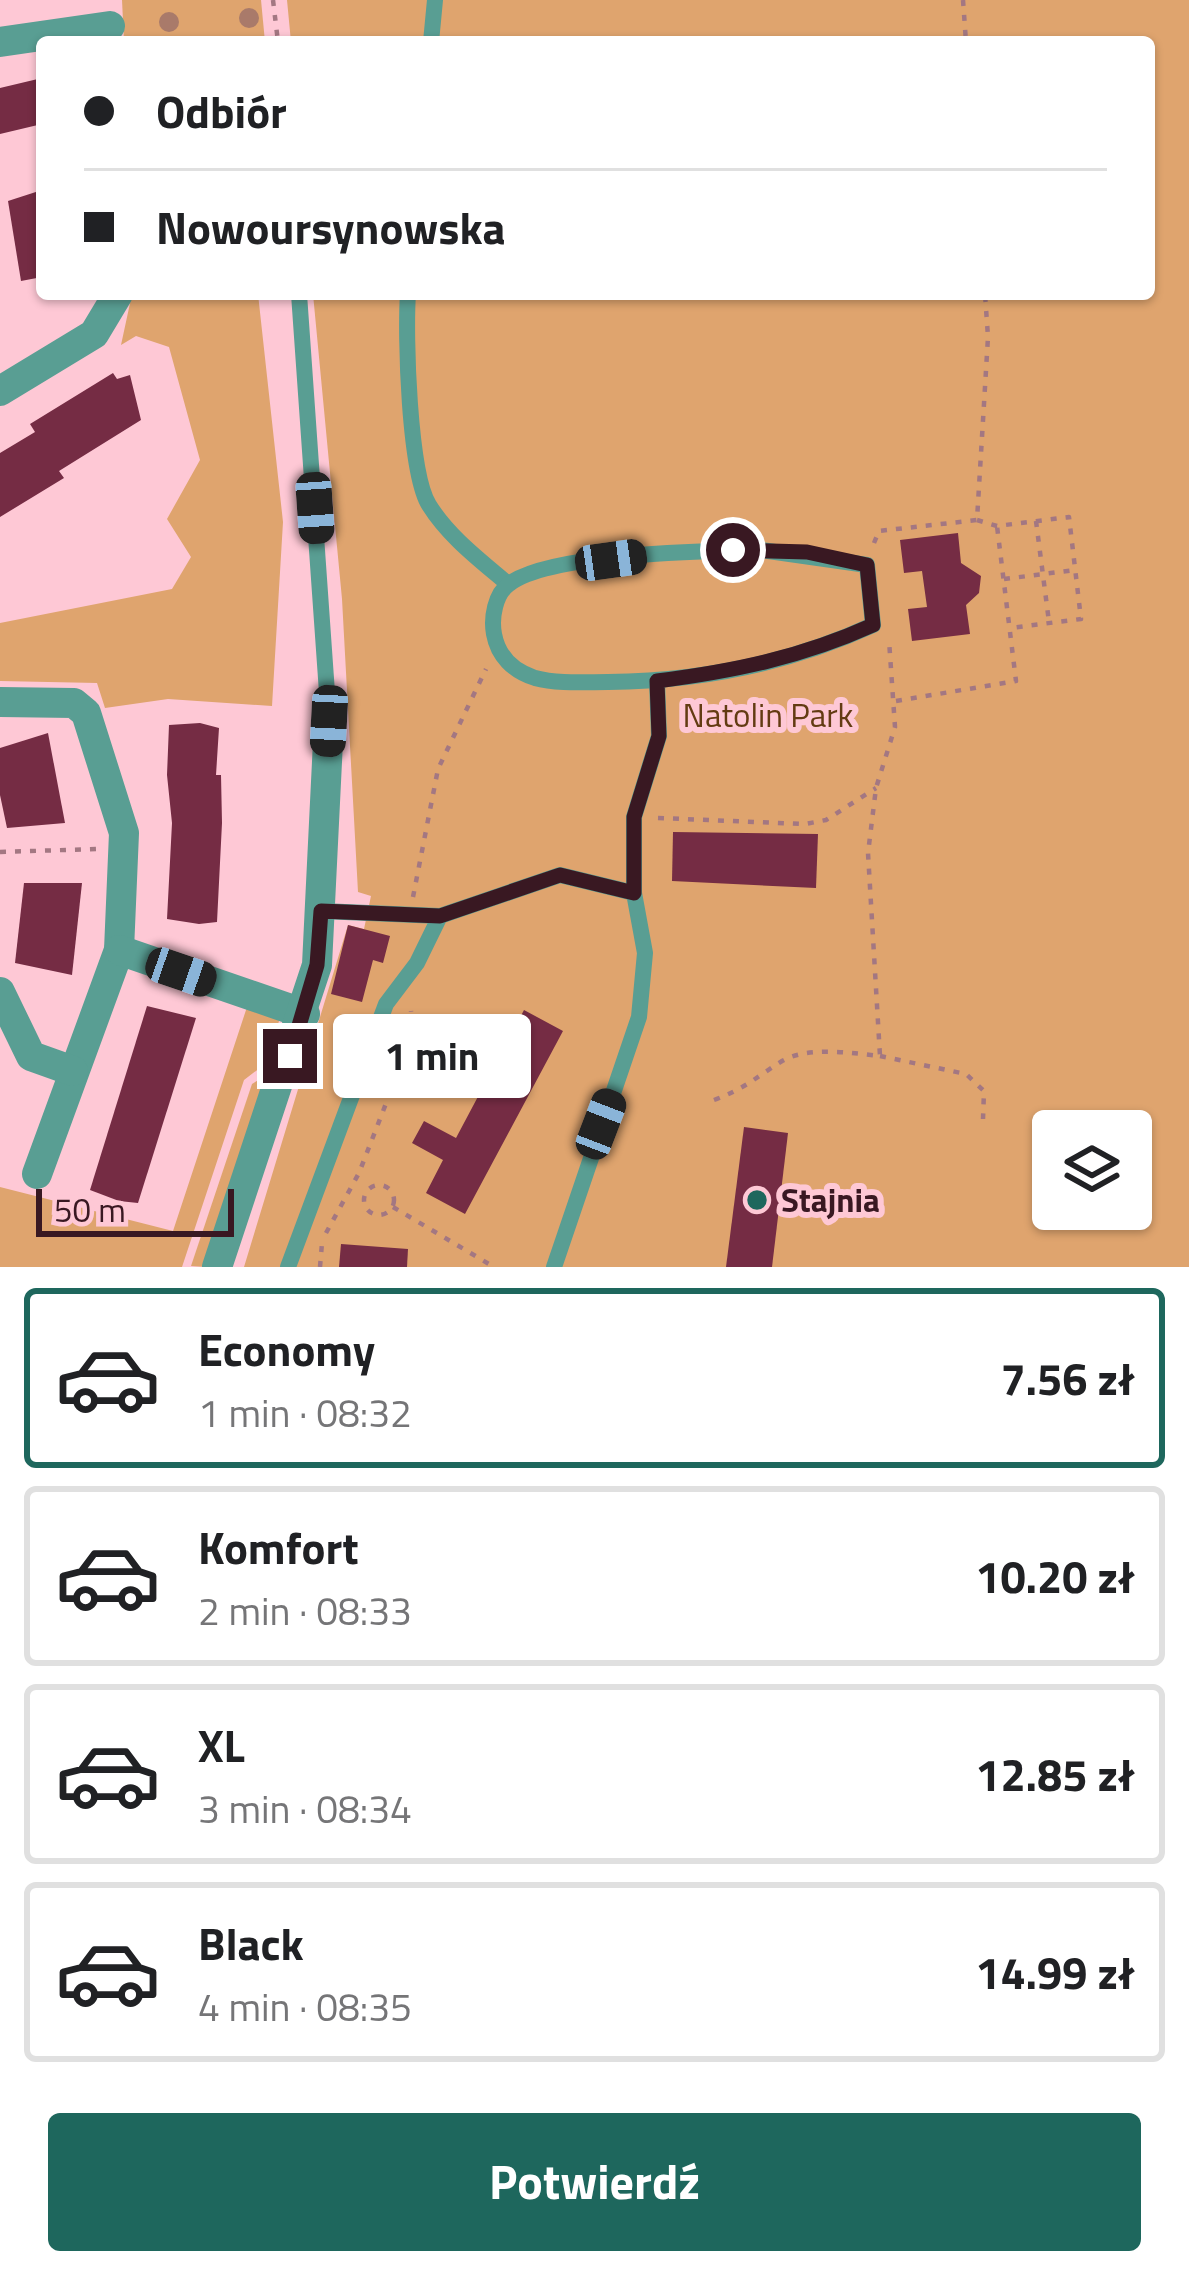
<!DOCTYPE html>
<html lang="pl">
<head>
<meta charset="utf-8">
<style>
	body { margin:0; font-family:"Titillium Web",sans-serif; background:#f6f6f6; color:#202124; height:100vh; display:flex; flex-direction:column; font-size:45px; white-space:nowrap }
	* { box-sizing:border-box; margin:0 }
	p { font-size:39px; color:#757577 }
	.icon { flex:none; width:66px; height:66px; fill:none; stroke:currentColor; stroke-width:2; stroke-linecap:round; stroke-linejoin:round }
	.map { position:relative; height:1267px; overflow:hidden }
	.panel { display:flex; flex-direction:column; background:#fff; flex:1 }
	.panel>* { flex:none }
	.banner { position:absolute; left:36px; top:36px; width:1119px; height:264px; border-radius:12px; box-shadow:0 3px 9px #0004; display:grid; align-content:center; height:264px; padding:0 48px; background:#fff }
	.controls { position:absolute; left:1032px; top:1110px; display:grid; gap:24px }
	.controls a { display:grid; place-items:center; width:120px; height:120px; border-radius:12px; background:#fff; box-shadow:0 3px 9px #0004; font-size:60px }
	.scale { position:absolute; left:36px; bottom:30px; width:198px; box-sizing:border-box; padding-left:12px; border:6px solid #391822; border-top:0; font-size:33px; line-height:42px; white-space:nowrap; color:#391822; -webkit-text-stroke:9px #fec8d5; paint-order:stroke }
	.end { position:absolute; width:54px; height:54px; margin:-27px; border:15px solid #391822; background:#fff; box-shadow:0 0 0 6px #fff }
	.from { border-radius:50% }
	.bubble { position:absolute; height:84px; border-radius:12px; background:#fff; box-shadow:0 3px 9px #0004; font-size:39px; font-weight:700; line-height:84px; text-align:center }
	.car { position:absolute; width:36px; height:72px; margin:-36px -18px; border-radius:15px; box-shadow:0 0 9px 3px #0007; background:linear-gradient(#222 24%,#8ab4d8 0 40%,#222 0 76%,#8ab4d8 0 86%,#222 0) }
	.banner b { display:flex; align-items:center; gap:42px; height:114px; font-size:45px }
	.banner b+b { border-top:3px solid #e0e0e0 }
	.banner i { width:30px; height:30px; background:#202124 }
	ul { padding:21px 0 0; list-style:none }
	li { display:flex; align-items:center; gap:36px; height:180px; margin:0 24px 18px; padding:0 24px; border:6px solid #e0e0e0; border-radius:12px }
	li div { flex:1 }
	li b { display:block; font-size:45px }
	li em { font-style:normal; font-weight:700 }
	li.on { border-color:#1e675d }
	li>.icon { width:108px; height:108px; stroke-width:1.5 }
	.primary-button { display:flex; gap:24px; margin-top:auto; padding:24px 48px }
	.primary-button a { flex:1; height:138px; border-radius:12px; background:#1e675d; color:#fff; font-size:48px; font-weight:700; line-height:138px; text-align:center }
	.map>svg:first-child { display:block }
	.green { fill:#dfa46e; fill-rule:evenodd }
	.building { fill:#752c44 }
	.lines { fill:none; stroke-linecap:round; stroke-linejoin:round }
	.path { stroke:#a37782; stroke-width:4.5; stroke-dasharray:6 9; stroke-linecap:butt }
	.service { stroke:#599e93; stroke-width:16 }
	.minor { stroke:#599e93; stroke-width:30 }
	.tree { fill:#a97a6a }
	.route { stroke:#391822; stroke-width:15 }
	.poi-dot { fill:#1e675d; stroke:#fec8d5; stroke-width:4.5 }
	.labels { text-anchor:middle; dominant-baseline:central; stroke-width:12; stroke-linejoin:round; paint-order:stroke }
	.park-label { font-size:33px; fill:#633b12; stroke:#fec8d5 }
	.poi-label { font-size:33px; font-weight:bold; fill:#391822; stroke:#fec8d5; text-anchor:start }
</style>
</head>
<body>
<div class="map">
<svg width="1189" height="1267" viewBox="0 0 1189 1267">
	<rect width="100%" height="100%" fill="#fec8d5"/>
	<g class="green">
		<polygon points="122,0 261,0 265,42 124,42"/>
		<path d="M287,0H1189V1267H244L348,925L364,929L371,896L358,892L342,599L313,294H1149V42H291ZM1053,1131H1131V1209H1053Z"/>
		<polygon points="132,294 258,294 283,522 272,706 168,699 105,708 97,683 0,681 0,623 172,589 191,557 167,519 200,460 169,347 136,336 121,345"/>
		<polygon points="247,1007 280,1018 265,1064 244,1080 182,1267 0,1267 0,1187 173,1231"/>
		<polygon points="272,1071 206,1267 191,1266 252,1084"/>
	</g>
	<g class="building">
		<polygon points="42,78 42,124 0,134 0,88"/>
		<polygon points="42,190 42,277 21,281 8,201"/>
		<polygon points="113,373 117,379 130,375 141,420 59,471 64,478 0,517 0,453 35,432 30,424"/>
		<polygon points="958,533 961,563 981,576 979,593 966,605 970,634 912,641 908,609 927,607 922,571 904,573 900,540"/>
		<polygon points="200,723 219,728 216,775 221,775 222,823 217,922 199,924 167,919 172,823 167,775 169,725"/>
		<polygon points="48,733 65,823 7,828 0,795 0,748"/>
		<polygon points="673,832 818,834 816,888 672,881"/>
		<polygon points="24,883 82,883 72,975 15,963"/>
		<polygon points="348,925 390,936 383,963 373,960 362,1002 331,994"/>
		<polygon points="147,1006 196,1018 138,1203 119,1201 90,1190"/>
		<polygon points="524,1010 563,1031 465,1214 426,1193 443,1160 412,1143 424,1121 456,1138"/>
		<polygon points="744,1127 788,1133 772,1267 726,1267"/>
		<polygon points="341,1244 408,1249 407,1267 339,1267"/>
	</g>
	<g class="lines">
		<g class="path">
			<polyline points="273,0 278,42"/>
			<polyline points="963,0 966,42"/>
			<polyline points="977,520 997,526 1069,517 1081,619 1010,628"/>
			<polyline points="1036,521 1049,622"/>
			<polyline points="874,543 879,531 977,520 988,337 985,294"/>
			<polyline points="1004,579 1075,570"/>
			<polyline points="896,701 1016,681 997,526"/>
			<polyline points="658,818 805,824 826,820 876,788"/>
			<polyline points="0,852 96,849"/>
			<polyline points="413,897 438,769 486,669"/>
			<polyline points="880,1056 966,1074 984,1091 983,1119"/>
			<path d="M714,1100C746,1088 755,1078 782,1061C808,1046 851,1053 880,1056L868,853L876,788L895,727L889,640"/>
			<circle cx="379" cy="1200" r="15"/>
			<polyline points="393,1207 494,1267"/>
			<polyline points="326,1233 359,1173 413,1034 411,1011"/>
			<polyline points="320,1267 322,1243"/>
		</g>
		<g class="service">
			<polyline points="431,42 435,0"/>
			<polyline points="299,294 329,721"/>
			<path d="M408,294C405,335 409,473 429,505C449,537 480,560 508,584"/>
			<path d="M761,550L867,565L873,625C788,664 702,681 608,682C585,682 557,684 535,678C513,671 498,656 494,634C491,618 495,594 509,584C550,553 707,551 761,550Z"/>
			<polyline points="321,911 440,916"/>
			<polyline points="288,1267 386,1004 417,963 440,916 560,875 634,893"/>
			<polyline points="554,1267 639,1017 645,953 634,893 634,817 659,736 657,681"/>
		</g>
		<g class="minor">
			<polyline points="0,42 110,26"/>
			<polyline points="0,391 94,334 118,294"/>
			<polyline points="0,702 74,703 86,713 124,833 119,950 37,1174"/>
			<polyline points="119,950 305,1014"/>
			<polyline points="0,992 31,1056 73,1071"/>
			<polyline points="217,1267 317,965 329,721"/>
		</g>
	</g>
	<g class="tree">
		<circle cx="249" cy="18" r="10"/>
		<circle cx="169" cy="22" r="10"/>
	</g>
	<g class="lines">
		<path class="route" d="M290,1056L317,965L321,911L440,916L560,875L634,893V817L659,736L657,681C735,671 802,657 873,625L867,565L807,552L733,550"/>
	</g>
	<circle class="poi-dot" cx="757" cy="1200" r="12"/>
	<g class="labels">
		<g class="park-label">
			<text x="768" y="715">Natolin Park</text>
		</g>
		<g class="poi-label">
			<text x="781" y="1200">Stajnia</text>
		</g>
	</g>
</svg>
<div class="controls">
<a><svg class="icon" aria-label="layers" viewBox="0 0 24 24"><path d="M12 4l9 5-9 5-9-5zM3 14l9 5 9-5"/></svg></a>
</div>
<div class="scale">50 m</div>
<i class="end from" style="left:733px;top:550px"></i>
<i class="end" style="left:290px;top:1056px"></i>
<div class="bubble" style="left:333px;top:1014px;width:198px">1 min</div>
<i class="car" style="left:315px;top:508px;rotate:176deg"></i>
<i class="car" style="left:611px;top:560px;rotate:82deg"></i>
<i class="car" style="left:329px;top:721px;rotate:183deg"></i>
<i class="car" style="left:181px;top:972px;rotate:109deg"></i>
<i class="car" style="left:601px;top:1124px;rotate:21deg"></i>
<div class="banner">
<b><i class="from"></i>Odbiór</b>
<b><i></i>Nowoursynowska</b>
</div>
</div>
<section class="panel">
<ul>
<li class="on"><svg class="icon" aria-label="car" viewBox="0 0 24 24"><path d="M5 17H2v-5l4-1 3-4h7l3 4 3 1v5h-3M9 17h6M6 11h13"/><circle cx="7" cy="17" r="2"/><circle cx="17" cy="17" r="2"/></svg><div><b>Economy</b><p>1 min · 08:32</p></div><em>7.56 zł</em></li>
<li><svg class="icon" aria-label="car" viewBox="0 0 24 24"><path d="M5 17H2v-5l4-1 3-4h7l3 4 3 1v5h-3M9 17h6M6 11h13"/><circle cx="7" cy="17" r="2"/><circle cx="17" cy="17" r="2"/></svg><div><b>Komfort</b><p>2 min · 08:33</p></div><em>10.20 zł</em></li>
<li><svg class="icon" aria-label="car" viewBox="0 0 24 24"><path d="M5 17H2v-5l4-1 3-4h7l3 4 3 1v5h-3M9 17h6M6 11h13"/><circle cx="7" cy="17" r="2"/><circle cx="17" cy="17" r="2"/></svg><div><b>XL</b><p>3 min · 08:34</p></div><em>12.85 zł</em></li>
<li><svg class="icon" aria-label="car" viewBox="0 0 24 24"><path d="M5 17H2v-5l4-1 3-4h7l3 4 3 1v5h-3M9 17h6M6 11h13"/><circle cx="7" cy="17" r="2"/><circle cx="17" cy="17" r="2"/></svg><div><b>Black</b><p>4 min · 08:35</p></div><em>14.99 zł</em></li>
</ul>
<div class="primary-button"><a>Potwierdź</a></div>
</section>
</body>
</html>
